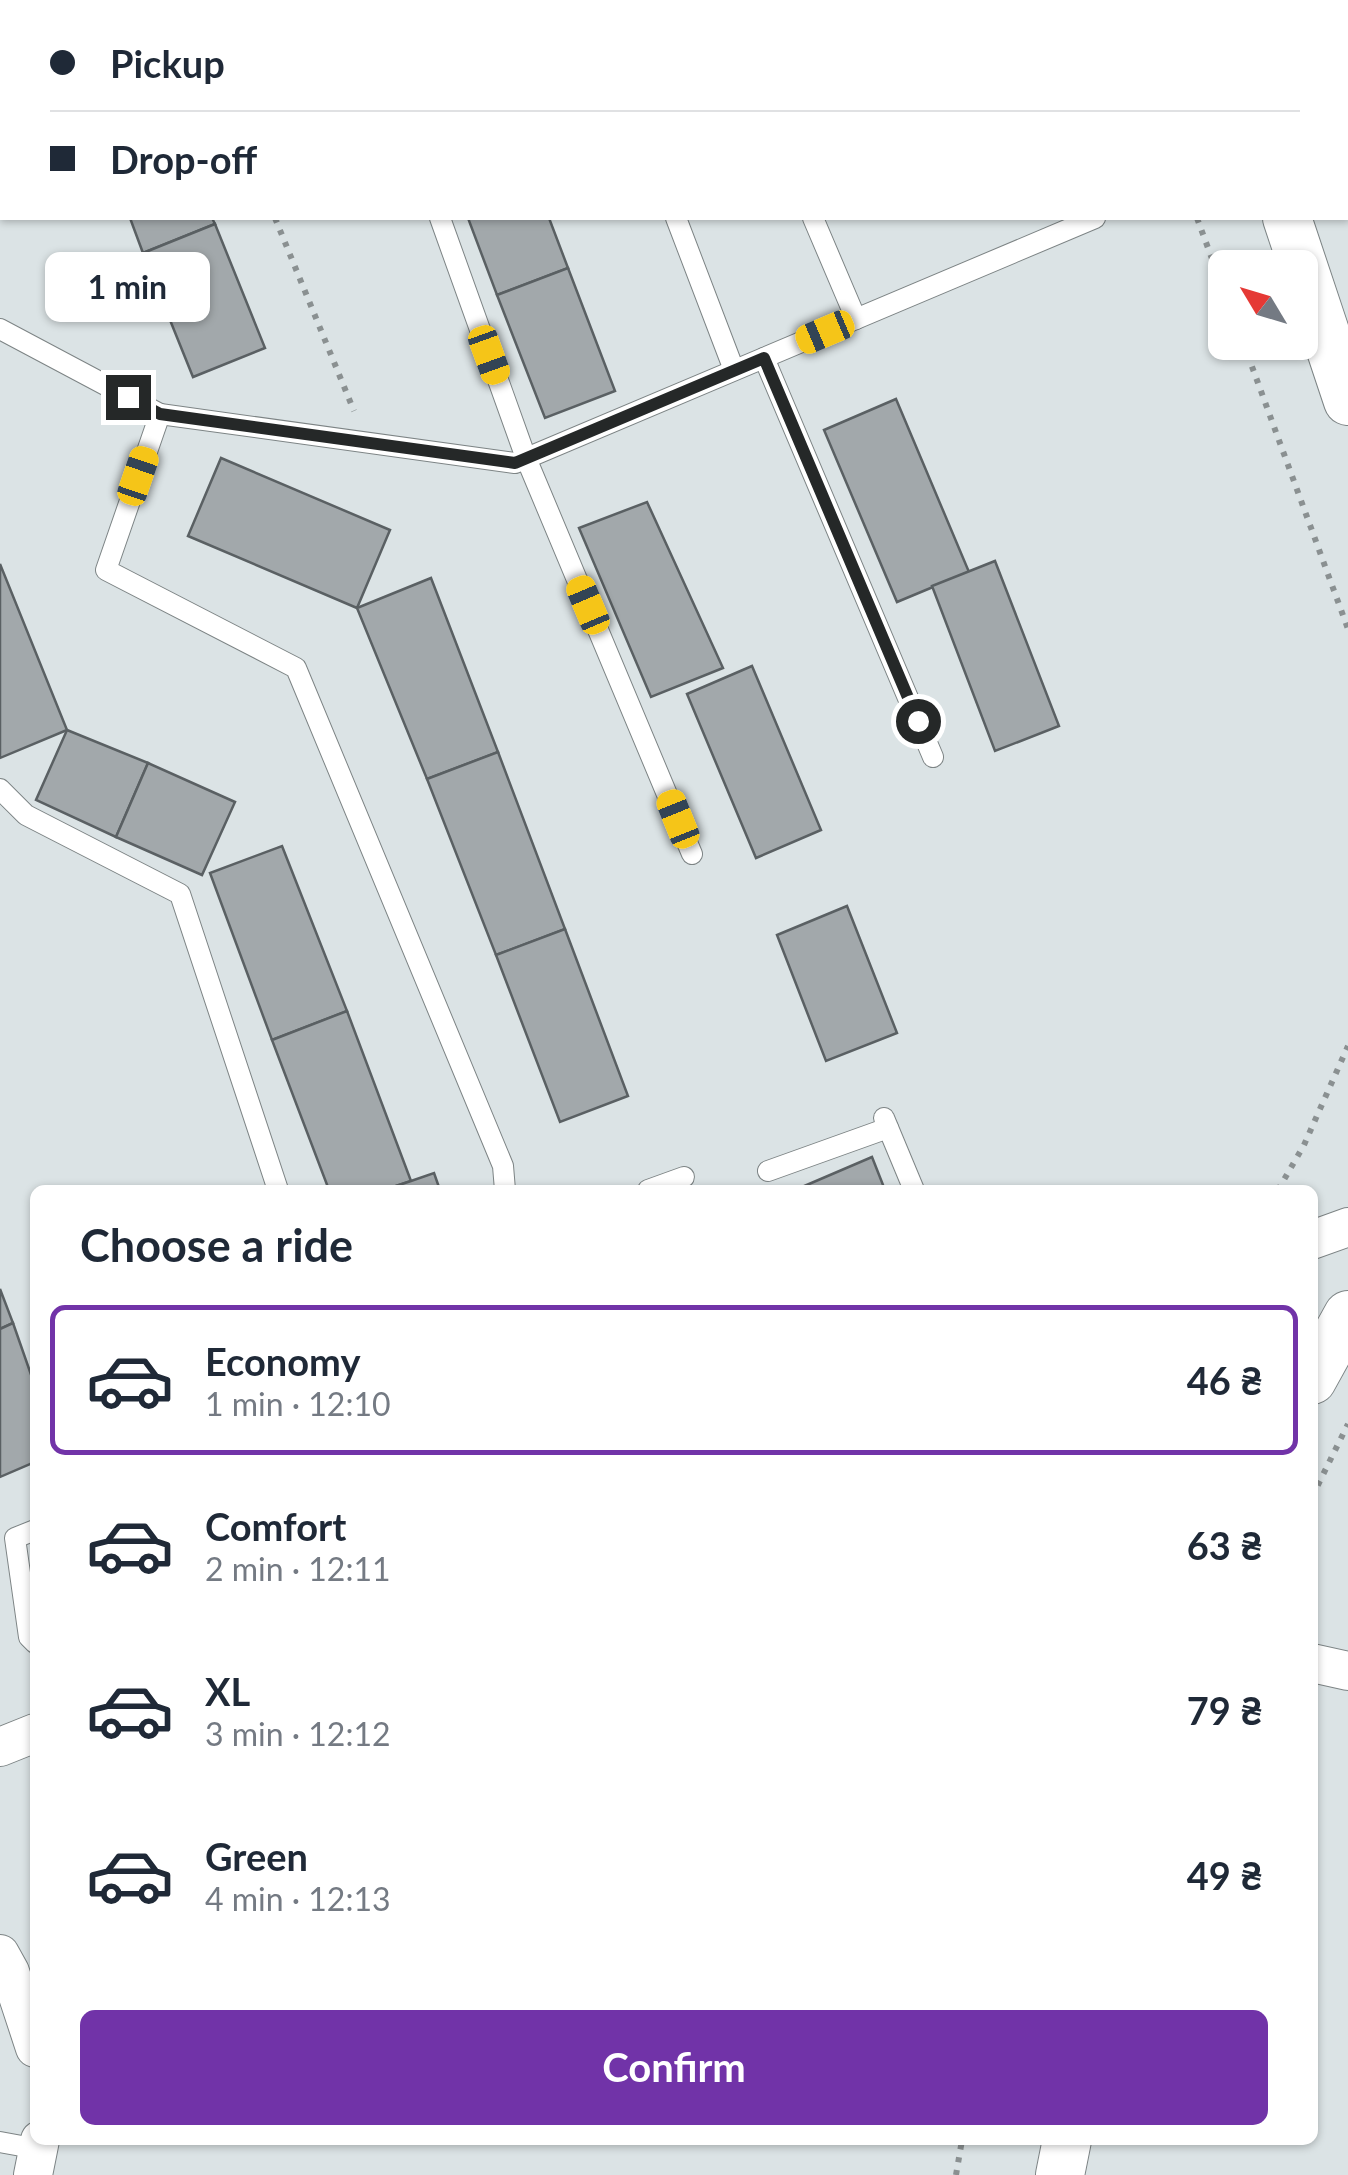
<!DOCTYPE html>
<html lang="en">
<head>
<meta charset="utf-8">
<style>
	body { margin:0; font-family:Lato,sans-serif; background:#f2f2f3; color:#1f2937; height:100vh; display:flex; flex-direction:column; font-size:38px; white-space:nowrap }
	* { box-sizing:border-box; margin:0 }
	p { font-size:32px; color:#747a83 }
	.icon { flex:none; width:55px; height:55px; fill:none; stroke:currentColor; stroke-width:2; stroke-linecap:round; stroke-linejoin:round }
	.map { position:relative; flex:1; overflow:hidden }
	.details { position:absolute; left:30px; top:1185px; width:1288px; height:960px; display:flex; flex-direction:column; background:#fff; border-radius:15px; box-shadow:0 2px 8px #0004 }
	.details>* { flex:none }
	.hud { position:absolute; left:0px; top:0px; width:1350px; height:220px; box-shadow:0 2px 8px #0004; display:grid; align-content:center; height:220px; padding:0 50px; background:#fff }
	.needle { width:65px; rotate:308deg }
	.fabs { position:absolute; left:1208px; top:250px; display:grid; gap:20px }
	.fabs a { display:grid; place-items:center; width:110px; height:110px; border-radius:15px; background:#fff; box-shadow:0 2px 8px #0004; font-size:50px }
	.end { position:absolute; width:45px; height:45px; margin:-22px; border:12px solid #252828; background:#fff; box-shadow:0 0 0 5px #fff }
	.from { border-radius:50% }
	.bubble { position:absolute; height:70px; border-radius:15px; background:#fff; box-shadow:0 2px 8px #0004; font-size:32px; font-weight:700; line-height:70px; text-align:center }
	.car { position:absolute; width:30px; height:60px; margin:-30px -15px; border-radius:12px; box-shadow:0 0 8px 2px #0007; background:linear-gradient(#f5c518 24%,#345 0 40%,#f5c518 0 76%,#345 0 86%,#f5c518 0) }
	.hud b { display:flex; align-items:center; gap:35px; height:95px; font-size:38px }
	.hud b+b { border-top:2px solid #e0e1e3 }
	.hud i { width:25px; height:25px; background:#1f2937 }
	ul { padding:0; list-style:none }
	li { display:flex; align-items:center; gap:30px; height:150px; margin:0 20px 15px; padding:0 30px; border:5px solid transparent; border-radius:15px }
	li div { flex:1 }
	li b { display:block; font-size:38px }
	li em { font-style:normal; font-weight:700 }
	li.current { border-color:#7133a8 }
	li>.icon { width:90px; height:90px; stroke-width:1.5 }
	h2 { padding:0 50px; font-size:45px; line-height:120px }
	.primary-button { display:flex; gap:20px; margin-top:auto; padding:20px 50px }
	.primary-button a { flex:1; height:115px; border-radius:15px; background:#7133a8; color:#fff; font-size:40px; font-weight:700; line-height:115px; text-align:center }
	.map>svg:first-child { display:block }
	.building { fill:#a2a8ab; stroke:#5a6063; stroke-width:2.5 }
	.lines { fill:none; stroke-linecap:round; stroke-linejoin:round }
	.service-casing { stroke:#7d8485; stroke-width:22 }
	.minor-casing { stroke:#7d8485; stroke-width:40 }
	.tertiary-casing { stroke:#7d8485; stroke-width:50 }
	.path { stroke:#8a9091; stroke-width:6; stroke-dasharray:5 8; stroke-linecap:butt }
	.service { stroke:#fff; stroke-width:20 }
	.minor { stroke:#fff; stroke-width:38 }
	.tertiary { stroke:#fff; stroke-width:48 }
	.route { stroke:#252828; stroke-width:12 }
</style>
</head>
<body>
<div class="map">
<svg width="1348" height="2175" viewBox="0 0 1348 2175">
	<rect width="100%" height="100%" fill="#dbe3e5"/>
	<g class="building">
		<polygon points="0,0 159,0 160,2 2,2 0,60"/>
		<polygon points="130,218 212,218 215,224 143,253"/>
		<polygon points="468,218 549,218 568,268 497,295"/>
		<polygon points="215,224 265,348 193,377 143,253"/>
		<polygon points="568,268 615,391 545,418 497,295"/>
		<polygon points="896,399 969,572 897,602 824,430"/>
		<polygon points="221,458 390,530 357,608 188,536"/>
		<polygon points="647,502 723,668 651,697 579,528"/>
		<polygon points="995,561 1059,726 995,751 932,586"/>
		<polygon points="0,564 67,730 0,758"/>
		<polygon points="431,578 498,752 427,779 357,608"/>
		<polygon points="752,666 821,830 756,858 687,694"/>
		<polygon points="67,730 148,763 116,837 36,800"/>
		<polygon points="498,752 565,929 496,955 427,779"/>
		<polygon points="148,763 235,802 202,875 116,837"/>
		<polygon points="282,846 347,1011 272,1040 210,873"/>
		<polygon points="847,906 897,1033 826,1061 777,935"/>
		<polygon points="565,929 628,1096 560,1122 496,955"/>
		<polygon points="347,1011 411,1181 384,1190 329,1190 272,1040"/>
		<polygon points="872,1157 885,1190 795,1190"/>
		<polygon points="434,1173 440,1190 384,1190 411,1181"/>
		<polygon points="0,1289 13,1323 0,1329"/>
		<polygon points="13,1323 35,1386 35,1462 0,1477 0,1329"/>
	</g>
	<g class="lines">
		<defs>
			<g id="service">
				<polyline points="719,0 720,2"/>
				<polyline points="215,2 219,0"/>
				<polyline points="440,218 526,458 692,854"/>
				<polyline points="676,218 734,370"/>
				<polyline points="813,218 856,319"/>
				<polyline points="0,329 160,414 106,570 296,668 503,1166 505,1190"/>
				<polyline points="764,358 933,757"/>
				<polyline points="160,414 515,463 1095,218"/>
				<polyline points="0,789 26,815 180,894 278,1190"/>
				<polyline points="884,1118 914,1190"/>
				<polyline points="768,1171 888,1128"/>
				<polyline points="648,1190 684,1177"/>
				<polyline points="35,1530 15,1538 29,1637 35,1643"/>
				<polyline points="0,2142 38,2149"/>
			</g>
			<g id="minor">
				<polyline points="1312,1240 1348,1227"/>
				<polyline points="1312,1663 1348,1671"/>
				<polyline points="0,1747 35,1733"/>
				<polyline points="0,1954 10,1972 35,2048"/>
				<polyline points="33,2175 40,2140"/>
			</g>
			<g id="tertiary">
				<polyline points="1198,0 1199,2"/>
				<polyline points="1287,218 1348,401"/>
				<polyline points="1312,1380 1348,1315"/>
				<polyline points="1060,2175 1067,2140"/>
			</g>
		</defs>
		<use href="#service" class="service-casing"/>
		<use href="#minor" class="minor-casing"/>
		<use href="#tertiary" class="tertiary-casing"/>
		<g class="path">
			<polyline points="403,0 404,2"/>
			<polyline points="1105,0 1106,2"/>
			<polyline points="1302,0 1303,2"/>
			<polyline points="1348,66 1348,67"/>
			<polyline points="275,218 354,411"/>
			<polyline points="1197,218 1225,294"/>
			<polyline points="1243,342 1348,629"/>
			<polyline points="1278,1190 1304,1145 1348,1046"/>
			<polyline points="1312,1497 1348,1424"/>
			<polyline points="956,2175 962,2140"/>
		</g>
		<use href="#service" class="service"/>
		<use href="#minor" class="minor"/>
		<use href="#tertiary" class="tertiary"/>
	</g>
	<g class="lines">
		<polyline class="route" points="128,397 160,414 515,463 764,358 918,721"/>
	</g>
</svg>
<div class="fabs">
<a><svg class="needle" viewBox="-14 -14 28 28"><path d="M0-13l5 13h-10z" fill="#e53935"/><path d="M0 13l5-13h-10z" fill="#747a83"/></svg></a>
</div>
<i class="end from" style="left:918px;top:721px"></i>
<i class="end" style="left:128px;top:397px"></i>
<div class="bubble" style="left:45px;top:252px;width:165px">1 min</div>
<i class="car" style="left:825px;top:332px;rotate:247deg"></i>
<i class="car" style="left:489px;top:355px;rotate:160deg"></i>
<i class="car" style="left:138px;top:476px;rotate:19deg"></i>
<i class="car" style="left:588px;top:605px;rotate:337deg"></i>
<i class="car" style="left:678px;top:819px;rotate:338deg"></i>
<div class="hud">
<b><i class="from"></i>Pickup</b>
<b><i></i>Drop-off</b>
</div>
<section class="details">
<h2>Choose a ride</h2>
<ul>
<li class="current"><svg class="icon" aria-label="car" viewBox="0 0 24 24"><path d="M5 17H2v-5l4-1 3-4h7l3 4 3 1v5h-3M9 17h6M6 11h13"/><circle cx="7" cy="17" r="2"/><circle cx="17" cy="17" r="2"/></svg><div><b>Economy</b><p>1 min · 12:10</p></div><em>46 ₴</em></li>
<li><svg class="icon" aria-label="car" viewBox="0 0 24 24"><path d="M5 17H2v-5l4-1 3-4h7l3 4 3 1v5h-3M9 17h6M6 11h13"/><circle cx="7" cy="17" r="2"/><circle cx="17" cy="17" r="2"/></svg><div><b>Comfort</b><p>2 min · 12:11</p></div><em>63 ₴</em></li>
<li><svg class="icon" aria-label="car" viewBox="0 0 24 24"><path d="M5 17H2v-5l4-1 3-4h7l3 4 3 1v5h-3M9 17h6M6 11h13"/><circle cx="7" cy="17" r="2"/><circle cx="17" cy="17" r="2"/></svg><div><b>XL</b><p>3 min · 12:12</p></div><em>79 ₴</em></li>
<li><svg class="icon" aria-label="car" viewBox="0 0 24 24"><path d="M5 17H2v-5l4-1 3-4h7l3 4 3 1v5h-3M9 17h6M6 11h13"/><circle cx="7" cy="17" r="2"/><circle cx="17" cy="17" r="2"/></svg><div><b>Green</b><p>4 min · 12:13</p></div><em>49 ₴</em></li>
</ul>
<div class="primary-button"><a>Confirm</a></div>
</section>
</div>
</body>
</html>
